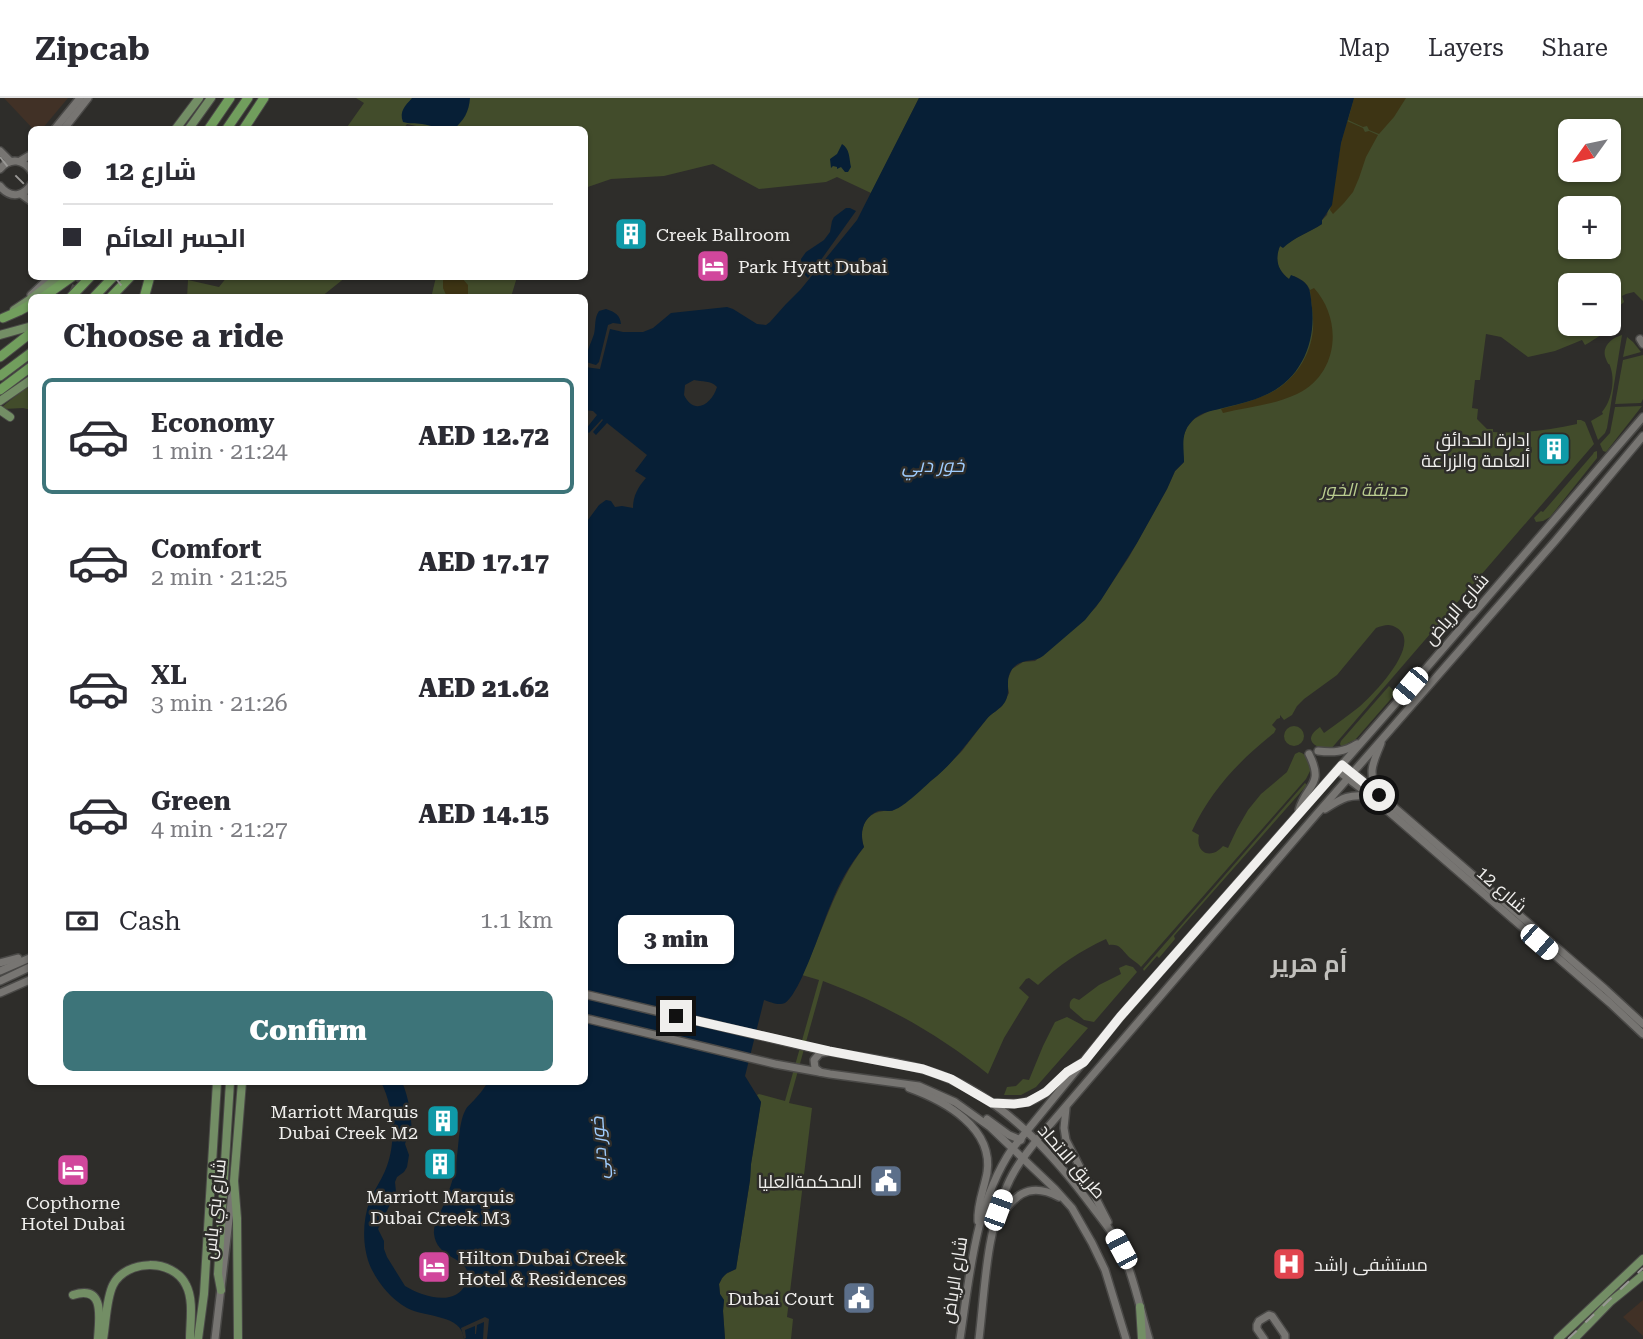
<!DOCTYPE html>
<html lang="en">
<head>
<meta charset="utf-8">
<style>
	body { margin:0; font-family:"Roboto Serif",Cairo,serif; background:#f2f2f3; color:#2b2b33; height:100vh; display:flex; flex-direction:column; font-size:26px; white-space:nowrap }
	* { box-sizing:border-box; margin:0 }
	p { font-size:23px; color:#7c7c81 }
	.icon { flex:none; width:38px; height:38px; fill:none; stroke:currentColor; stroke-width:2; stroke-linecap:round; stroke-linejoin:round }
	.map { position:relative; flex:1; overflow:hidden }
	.sheet { position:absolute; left:28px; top:196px; width:560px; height:791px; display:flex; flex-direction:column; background:#fff; border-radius:10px; box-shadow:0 2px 5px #0004 }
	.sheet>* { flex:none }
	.guide { position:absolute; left:28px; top:28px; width:560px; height:154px; border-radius:10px; box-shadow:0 2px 5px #0004; display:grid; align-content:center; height:154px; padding:0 35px; background:#fff }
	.needle { width:46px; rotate:237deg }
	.tools { position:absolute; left:1558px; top:21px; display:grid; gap:14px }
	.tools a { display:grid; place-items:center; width:63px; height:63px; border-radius:10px; background:#fff; box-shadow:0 2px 5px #0004; font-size:35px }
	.end { position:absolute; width:32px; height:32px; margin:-16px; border:9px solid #f0efed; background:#111; box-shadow:0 0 0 4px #111 }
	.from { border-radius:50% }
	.bubble { position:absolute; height:49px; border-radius:10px; background:#fff; box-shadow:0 2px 5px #0004; font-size:23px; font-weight:800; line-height:49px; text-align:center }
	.car { position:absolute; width:21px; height:42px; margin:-21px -10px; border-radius:9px; box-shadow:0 0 5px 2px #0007; background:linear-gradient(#fff 24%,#345 0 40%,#fff 0 76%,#345 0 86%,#fff 0) }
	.guide b { display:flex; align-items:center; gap:24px; height:66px; font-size:26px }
	.guide b+b { border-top:2px solid #e1e1e2 }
	.guide i { width:18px; height:18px; background:#2b2b33 }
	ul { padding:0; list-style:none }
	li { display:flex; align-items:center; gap:21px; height:116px; margin:0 14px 10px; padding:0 21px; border:4px solid transparent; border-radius:10px }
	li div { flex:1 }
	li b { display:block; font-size:26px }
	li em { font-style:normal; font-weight:800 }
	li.current { border-color:#3d7479 }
	li>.icon { width:63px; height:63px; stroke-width:1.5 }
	h2 { padding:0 35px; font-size:32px; line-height:84px }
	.pay { display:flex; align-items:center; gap:18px; height:77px; padding:0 35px; font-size:26px }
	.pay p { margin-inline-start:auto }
	.cta { display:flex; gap:14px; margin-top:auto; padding:14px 35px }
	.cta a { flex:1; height:80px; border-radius:10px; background:#3d7479; color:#fff; font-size:28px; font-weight:800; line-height:80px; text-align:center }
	header { display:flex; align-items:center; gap:42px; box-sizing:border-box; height:98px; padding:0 35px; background:#fff; border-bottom:2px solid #e1e1e2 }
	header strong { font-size:33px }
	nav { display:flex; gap:38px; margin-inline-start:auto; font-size:24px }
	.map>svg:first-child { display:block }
	.education { fill:#413126 }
	.green { fill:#424c2b; fill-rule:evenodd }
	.sand { fill:#3d3414 }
	.water { fill:#071f36; fill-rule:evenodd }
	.pier { fill:#2e2d2a }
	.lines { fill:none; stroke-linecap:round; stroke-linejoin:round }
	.primary-tunnel { stroke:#4b4a47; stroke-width:8; stroke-dasharray:8 4; stroke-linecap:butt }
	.secondary-casing { stroke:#4a4947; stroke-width:10 }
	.primary-casing { stroke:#4a4947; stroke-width:10 }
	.highway-casing { stroke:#4a4947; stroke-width:11 }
	.secondary { stroke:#777572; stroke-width:7 }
	.primary { stroke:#738e65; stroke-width:8 }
	.highway { stroke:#719e5d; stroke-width:9 }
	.rail { stroke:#999895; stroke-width:2; stroke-dasharray:12 12; stroke-linecap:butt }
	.route { stroke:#f0efed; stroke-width:9 }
	.labels { text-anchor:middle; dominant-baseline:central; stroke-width:5; stroke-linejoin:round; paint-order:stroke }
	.poi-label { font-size:18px; fill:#f0efed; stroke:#2e2d2a; text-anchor:start }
	.park-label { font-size:18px; font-style:italic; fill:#b9cc8f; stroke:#2e2d2a }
	.street-label { font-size:18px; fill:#f0efed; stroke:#2e2d2a }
	.water-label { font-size:19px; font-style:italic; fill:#9fccfd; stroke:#2e2d2a }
	.district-label { font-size:24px; font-weight:bold; fill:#c2c1bd; stroke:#2e2d2a }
</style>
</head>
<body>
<header>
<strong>Zipcab</strong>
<nav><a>Map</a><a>Layers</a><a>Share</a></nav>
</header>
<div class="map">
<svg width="1643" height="1241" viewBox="0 0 1643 1241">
	<rect width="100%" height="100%" fill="#2e2d2a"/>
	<g class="education">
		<polygon points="4,0 68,0 42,31 34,32"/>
		<polygon points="1643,1202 1643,1238 1623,1219"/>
	</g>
	<g class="green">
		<polygon points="356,0 919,0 871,95 837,79 826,84 759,91 713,66 664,78 611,81 585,90 584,32 434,32 407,26 403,31 345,32 364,5"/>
		<path d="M1354,0H1643V203L1634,194L1626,196L1622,198L1624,204L1609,217L1614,222C1610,233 1595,241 1585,247L1582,242L1555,253L1528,259L1501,239L1486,236L1480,282H1475L1472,310L1478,311L1477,321L1487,331H1493V334C1523,336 1549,332 1577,326V322H1581L1585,324L1594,346L1330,652C1314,649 1302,642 1320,629L1324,635C1336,626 1348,618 1359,609C1373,597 1423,546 1397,530C1390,525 1384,527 1376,530L1337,577L1304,601L1297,608L1292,617L1284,622L1280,617V620L1277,621L1272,627L1276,631L1274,635C1239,663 1211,692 1192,733L1199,737C1195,755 1211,762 1223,748L1228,750L1237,731L1248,712L1261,696L1287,674L1295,656L1299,654C1307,656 1310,664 1311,671L1306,681L1141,869C1137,864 1132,862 1128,858C1121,851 1120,846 1109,847L1106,841C1080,853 1059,867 1038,887L1029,880L1026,881L1019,890L1029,899L1004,940L988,976C938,936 883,905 823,883L789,1005L812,1010L787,1219L793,1221L791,1241H725L723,1213L724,1202L720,1196L719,1186L724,1177L736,1171L750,1082L751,1066L761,1004L757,997L759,996L785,1003L819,882L802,877C823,834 834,788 864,749C857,726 869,711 892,713L937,678L962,653L988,619L1002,608L1009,595L1007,583L1012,571L1023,564L1035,563L1078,527L1096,509L1129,459L1167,391L1175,373L1184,364L1182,349L1183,339L1187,329L1194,321L1209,313L1261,299L1310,192C1307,185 1301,181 1294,178L1289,181C1277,172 1274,161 1280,148L1283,149C1293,140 1309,134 1322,126V122L1327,117L1341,45ZM1570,33H1608V72H1570ZM1570,110H1608V149H1570ZM1570,187H1608V226H1570Z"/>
		<polygon points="227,179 346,179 321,199 187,200 188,182 219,189"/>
		<polygon points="436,179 517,179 511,199 431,200"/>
		<path d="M1622,237L1607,330L1605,335L1598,342L1591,323L1603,316L1602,314C1611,304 1615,284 1611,271C1608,261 1610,271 1606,261C1601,249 1611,240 1622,237Z"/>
		<polygon points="1627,239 1633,244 1641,254 1623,259"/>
		<polygon points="1643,257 1643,301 1641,305 1615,306 1623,262"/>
		<polygon points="31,285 31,312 23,310 4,311 2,309"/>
		<polygon points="1642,308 1606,354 1603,353 1600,346 1610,335 1615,309"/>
		<polygon points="1597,353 1597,360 1550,419 1543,423 1536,424 1534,420 1541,413 1543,414 1593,356 1594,354"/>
		<polygon points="1389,588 1396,595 1355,642 1348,645 1344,649 1341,648 1340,646 1341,643"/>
		<circle cx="1294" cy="638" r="10"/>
		<polygon points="1305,685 1307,687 1174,838 1175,841 1159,860 1157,858 1144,873 1143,871"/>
		<path d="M1126,867L1133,869L1137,874L1094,924L1084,922L1070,910C1069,906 1070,902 1074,900L1079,902L1099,887L1121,876L1119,870Z"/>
		<polygon points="1067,919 1088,930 1036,989 1021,997 1004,997 1007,989 1016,988 1023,981 1029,982 1043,948 1055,924"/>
	</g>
	<g class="sand">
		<polygon points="1354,0 1406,0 1394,19 1379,36 1369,32 1367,28 1363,29 1348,22"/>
		<polygon points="1347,23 1363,30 1365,34 1369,33 1378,37 1366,59 1359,80 1353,94 1344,105 1333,116 1330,112 1341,45"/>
		<polygon points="443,179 461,179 468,187 468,199 447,199 443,190"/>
		<path d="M1314,190C1343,222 1339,276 1297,296C1274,307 1247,309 1223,315L1221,311C1235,307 1250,304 1263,298C1291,288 1311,260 1313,231C1314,218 1311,205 1310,192Z"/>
	</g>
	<g class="water">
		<path d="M412,0H470C469,14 464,22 454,31C443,31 433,28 422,26C415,25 409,26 403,24C399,13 405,8 412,0Z"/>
		<path d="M919,0H1354L1341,45L1332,107L1322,122V126C1310,134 1293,140 1283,150L1280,148C1275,161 1277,172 1289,181L1291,177C1311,185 1310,191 1312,210C1316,247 1299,284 1263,298C1252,303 1239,306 1227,309C1214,313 1201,313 1192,323C1180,336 1184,348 1184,364L1175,373L1167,391L1137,445L1101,502L1085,522L1043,558C1034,565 1022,560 1014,569C1003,580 1012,592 1005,604C1000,612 991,615 986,622C968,643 954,665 932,682C923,690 905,708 894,712C889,714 883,712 878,713C863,719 859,735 864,749C850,766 839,785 831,806C822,826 801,895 785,905C779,908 770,904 764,902L745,978L761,1004L751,1066L750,1082L736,1171L727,1175L722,1180L719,1186L720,1196L724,1202L723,1213L725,1241H464C462,1216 426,1220 407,1210C391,1201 379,1186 371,1170C362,1150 362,1123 370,1102C374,1092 381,1083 385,1073C397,1045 394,1010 381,984H402C409,1000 411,1017 412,1035L407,1040L405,1046L409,1057L407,1069L404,1074L397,1079L395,1084L396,1094L378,1131L384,1143V1151L387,1159L405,1188C421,1198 456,1210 466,1185C476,1158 437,1164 434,1136C433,1126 440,1116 444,1106C448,1095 453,1083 455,1071C459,1054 458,1026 465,1013C467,1008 472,1005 475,1001C480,996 484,990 488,984H584L585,426L599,407L606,402L611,403L615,409L622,408L633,410C633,398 638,389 646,380L635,373L647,357L607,325L596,337L593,334L603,322L602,321L589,335L585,332L597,317L593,313L585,312V269L600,271L610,231L623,234H643L653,230L671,215L727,209L733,211L757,226L766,227L770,224L786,206L801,191L857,122ZM694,282C702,284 711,282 717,289C712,306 694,318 684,297L685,287Z"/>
		<path d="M842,46C850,51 849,60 851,69L848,74H845L841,69L837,71V69L833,68L831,70L830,61L837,56Z"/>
		<polygon points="846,110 850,110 856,113 808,180 801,173 801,161 806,154 824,142 830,134 832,123 834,119"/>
		<path d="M606,211C615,214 620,217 621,226L613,225L608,227L599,264L596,267L586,264C586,253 591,246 594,236C596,228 594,220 599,213Z"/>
	</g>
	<polygon class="pier" points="485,1219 489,1221 487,1241 483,1241 484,1224 477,1227 476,1236 475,1236 475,1228 465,1232 466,1240 464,1241 461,1230"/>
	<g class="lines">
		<polyline class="primary-tunnel" points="73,195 80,178"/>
		<defs>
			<g id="secondary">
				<polyline points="54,32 80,0"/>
				<polyline points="63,32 88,0"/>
				<polyline points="0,53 10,63"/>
				<polyline points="20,63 32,56"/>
				<path d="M0,71C10,59 24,61 32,74"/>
				<path d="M0,88C10,101 24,99 32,85"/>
				<polyline points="21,96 32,104"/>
				<polyline points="31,197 51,178"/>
				<polyline points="1640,241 1643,246"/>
				<path d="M1318,653C1333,655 1344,654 1357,646"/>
				<polyline points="1342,667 1360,680 1605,891 1643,926"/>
				<polyline points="1337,672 1372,699 1610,905 1643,936"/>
				<path d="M1377,693C1367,672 1374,664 1381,645"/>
				<path d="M1325,711C1342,700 1350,695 1372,699"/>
				<path d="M1299,712C1306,686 1325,688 1309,656"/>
				<polyline points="0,865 18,860"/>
				<polyline points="0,873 32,859"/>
				<polyline points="0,883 32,868"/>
				<polyline points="0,895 32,881"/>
				<path d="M584,896C662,914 739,933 816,951C857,960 901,962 940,977C1004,1001 1055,1058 1094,1111C1104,1124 1114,1136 1121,1150C1134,1179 1140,1211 1149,1241"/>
				<polyline points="584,920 775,966 830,976 919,988 955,1004 990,1029 1055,1091 1072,1110 1092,1145 1105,1172 1126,1241"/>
				<polyline points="820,974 815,970 814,962 820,955 826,954"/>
				<path d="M909,990C945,1003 994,1030 987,1075C984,1091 977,1106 978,1123"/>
				<path d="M993,1005C1004,1005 1016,1007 1026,1004C1048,999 1061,977 1080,966"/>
				<polyline points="1066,1010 1064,1030 1066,1042 1108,1124"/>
				<polyline points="987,1021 1009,1037 1021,1042"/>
				<path d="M996,1125C1013,1099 1027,1082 1059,1099"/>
				<polyline points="215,1241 232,1096"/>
				<path d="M960,1241C970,1176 975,1106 1012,1051L1120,919L1397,604L1643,319"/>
				<path d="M979,1241C985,1190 986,1135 1007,1088C1014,1071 1025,1057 1036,1043L1315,718L1556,442L1643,338"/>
				<polyline points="1264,1241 1257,1231 1257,1227 1259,1223 1269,1217 1272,1218 1285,1237 1285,1241"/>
			</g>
			<g id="primary">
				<polyline points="175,32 199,0"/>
				<polyline points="188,32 211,0"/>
				<polyline points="32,200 60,178"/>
				<polyline points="14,212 32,200"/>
				<polyline points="0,237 32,228"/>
				<polyline points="0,303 32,281"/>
				<polyline points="0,312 10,319"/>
				<polyline points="221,1192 218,1176 230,984"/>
				<path d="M73,1197C106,1186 99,1222 98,1241"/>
				<polyline points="1140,1209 1142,1241"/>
				<path d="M103,1241C106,1225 106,1201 113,1187C126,1161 173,1160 186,1187C194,1202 190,1224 190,1241"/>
				<polyline points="198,1241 204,1196 217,984"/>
				<polyline points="238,1241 237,1120 234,1083 242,984"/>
				<polyline points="1558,1241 1643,1161"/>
				<polyline points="1574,1241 1610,1204 1643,1177"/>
			</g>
			<g id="highway">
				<polyline points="208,32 230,0"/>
				<polyline points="226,32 248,0"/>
				<polyline points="243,32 264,0"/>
				<polyline points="42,200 73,178"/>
				<polyline points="70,200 91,178"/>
				<polyline points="93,200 114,178"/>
				<polyline points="110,200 131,178"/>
				<polyline points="144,200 150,178"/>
				<polyline points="3,220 19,213 32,206"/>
				<polyline points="0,259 32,234"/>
				<polyline points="0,278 32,254"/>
				<polyline points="0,292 32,268"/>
			</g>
		</defs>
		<use href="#secondary" class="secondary-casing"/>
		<use href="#primary" class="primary-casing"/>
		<use href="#highway" class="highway-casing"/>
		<use href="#secondary" class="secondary"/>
		<use href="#primary" class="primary"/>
		<use href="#highway" class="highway"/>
		<g class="rail">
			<polyline points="0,59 11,73 32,94"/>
			<polyline points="114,178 131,200"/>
			<polyline points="1568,1241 1643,1170"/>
		</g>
	</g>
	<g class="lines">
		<polyline class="route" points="676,918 829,953 923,971 951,981 992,1005 1014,1006 1028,1004 1046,994 1067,974 1084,964 1120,919 1342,667 1379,697"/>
	</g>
	<defs>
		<symbol id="building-square" viewBox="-11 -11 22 22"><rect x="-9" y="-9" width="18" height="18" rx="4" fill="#0f9aa8" stroke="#2e2d2a"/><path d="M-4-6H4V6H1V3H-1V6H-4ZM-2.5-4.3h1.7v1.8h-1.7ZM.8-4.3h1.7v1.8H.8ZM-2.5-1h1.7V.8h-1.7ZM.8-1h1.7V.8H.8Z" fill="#fff"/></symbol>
		<symbol id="hotel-square" viewBox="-11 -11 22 22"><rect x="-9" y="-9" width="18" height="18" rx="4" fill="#d1479c" stroke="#2e2d2a"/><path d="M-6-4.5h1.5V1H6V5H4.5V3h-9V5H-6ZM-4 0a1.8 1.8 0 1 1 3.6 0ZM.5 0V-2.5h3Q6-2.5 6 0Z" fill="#fff"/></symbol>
		<symbol id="civic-square" viewBox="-11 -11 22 22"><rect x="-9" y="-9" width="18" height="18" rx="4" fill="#5c6f8a" stroke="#2e2d2a"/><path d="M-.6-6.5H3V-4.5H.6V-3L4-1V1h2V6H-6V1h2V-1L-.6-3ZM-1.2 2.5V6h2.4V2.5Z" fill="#fff"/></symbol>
		<symbol id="hospital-square" viewBox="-11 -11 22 22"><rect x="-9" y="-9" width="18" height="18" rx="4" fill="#e0444e" stroke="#2e2d2a"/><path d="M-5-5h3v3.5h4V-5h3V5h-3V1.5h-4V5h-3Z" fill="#fff"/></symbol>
	</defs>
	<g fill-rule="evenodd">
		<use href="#building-square" x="612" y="117" width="38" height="38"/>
		<use href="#hotel-square" x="694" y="149" width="38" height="38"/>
		<use href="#building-square" x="1535" y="332" width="38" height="38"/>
		<use href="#building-square" x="424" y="1004" width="38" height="38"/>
		<use href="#building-square" x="421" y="1047" width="38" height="38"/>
		<use href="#hotel-square" x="54" y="1053" width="38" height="38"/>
		<use href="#civic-square" x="867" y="1064" width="38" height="38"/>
		<use href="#hospital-square" x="1270" y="1147" width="38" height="38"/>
		<use href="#hotel-square" x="415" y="1150" width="38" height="38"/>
		<use href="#civic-square" x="840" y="1181" width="38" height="38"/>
	</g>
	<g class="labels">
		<g class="poi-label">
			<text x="656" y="136">Creek Ballroom</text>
			<text x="738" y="168">Park Hyatt Dubai</text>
			<text x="1530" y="341" text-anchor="end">إدارة الحدائق<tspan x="1530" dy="21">العامة والزراعة</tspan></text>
			<text x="418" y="1013" text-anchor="end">Marriott Marquis<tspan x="418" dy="21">Dubai Creek M2</tspan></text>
			<text x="862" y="1083" text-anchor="end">المحكمةالعليا</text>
			<text x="440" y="1098" text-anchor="middle">Marriott Marquis<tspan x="440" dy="21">Dubai Creek M3</tspan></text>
			<text x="73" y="1104" text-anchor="middle">Copthorne<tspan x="73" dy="21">Hotel Dubai</tspan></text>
			<text x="458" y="1159">Hilton Dubai Creek<tspan x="458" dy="21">Hotel &amp; Residences</tspan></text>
			<text x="1314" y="1166">مستشفى راشد</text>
			<text x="834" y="1200" text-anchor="end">Dubai Court</text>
		</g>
		<g class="park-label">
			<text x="1364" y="391">حديقة الخور</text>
		</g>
		<g class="street-label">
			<text transform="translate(1456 511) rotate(-49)">شارع الرياض</text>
			<text transform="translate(1502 791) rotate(41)">شارع 12</text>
			<text transform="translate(1072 1063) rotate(49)">طريق الاتحاد</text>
			<text transform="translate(214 1111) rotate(-84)">شارع بني ياس</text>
			<text transform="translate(954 1182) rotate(-81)">شارع الرياض</text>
		</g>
		<g class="water-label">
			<text x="933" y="367">خور دبي</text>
			<text transform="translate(599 1050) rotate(-94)">خور دبي</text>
		</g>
		<g class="district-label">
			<text x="1309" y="866">أم هرير</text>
		</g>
	</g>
</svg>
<div class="tools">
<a><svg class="needle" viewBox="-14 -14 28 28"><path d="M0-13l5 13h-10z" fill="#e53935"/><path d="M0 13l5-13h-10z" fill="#7c7c81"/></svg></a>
<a>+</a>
<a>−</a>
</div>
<i class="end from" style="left:1379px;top:697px"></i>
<i class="end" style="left:676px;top:918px"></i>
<div class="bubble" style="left:618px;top:817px;width:116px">3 min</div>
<i class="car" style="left:1410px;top:588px;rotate:220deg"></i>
<i class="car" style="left:1539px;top:844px;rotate:131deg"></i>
<i class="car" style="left:998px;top:1112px;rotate:20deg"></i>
<i class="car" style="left:1121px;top:1151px;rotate:332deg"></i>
<div class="guide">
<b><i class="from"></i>شارع 12</b>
<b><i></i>الجسر العائم</b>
</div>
<section class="sheet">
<h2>Choose a ride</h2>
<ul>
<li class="current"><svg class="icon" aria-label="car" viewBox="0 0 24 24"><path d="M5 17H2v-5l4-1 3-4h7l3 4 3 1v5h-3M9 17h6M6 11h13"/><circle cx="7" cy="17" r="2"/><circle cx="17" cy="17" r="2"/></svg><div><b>Economy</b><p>1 min · 21:24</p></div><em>AED 12.72</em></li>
<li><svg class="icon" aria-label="car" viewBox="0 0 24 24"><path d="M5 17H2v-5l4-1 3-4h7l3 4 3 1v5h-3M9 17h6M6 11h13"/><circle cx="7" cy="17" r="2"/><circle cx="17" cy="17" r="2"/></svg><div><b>Comfort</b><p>2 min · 21:25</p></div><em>AED 17.17</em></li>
<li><svg class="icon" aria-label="car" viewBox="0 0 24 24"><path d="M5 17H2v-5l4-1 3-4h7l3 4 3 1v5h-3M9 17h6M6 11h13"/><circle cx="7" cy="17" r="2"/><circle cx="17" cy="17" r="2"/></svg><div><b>XL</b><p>3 min · 21:26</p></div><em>AED 21.62</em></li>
<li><svg class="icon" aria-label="car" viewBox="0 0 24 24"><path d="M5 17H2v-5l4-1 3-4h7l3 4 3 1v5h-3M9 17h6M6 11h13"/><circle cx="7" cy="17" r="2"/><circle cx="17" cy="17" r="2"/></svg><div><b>Green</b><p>4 min · 21:27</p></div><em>AED 14.15</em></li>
</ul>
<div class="pay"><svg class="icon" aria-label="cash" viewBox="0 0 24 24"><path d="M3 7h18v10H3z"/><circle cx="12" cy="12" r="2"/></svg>Cash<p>1.1 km</p></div>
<div class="cta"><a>Confirm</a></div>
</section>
</div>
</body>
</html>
